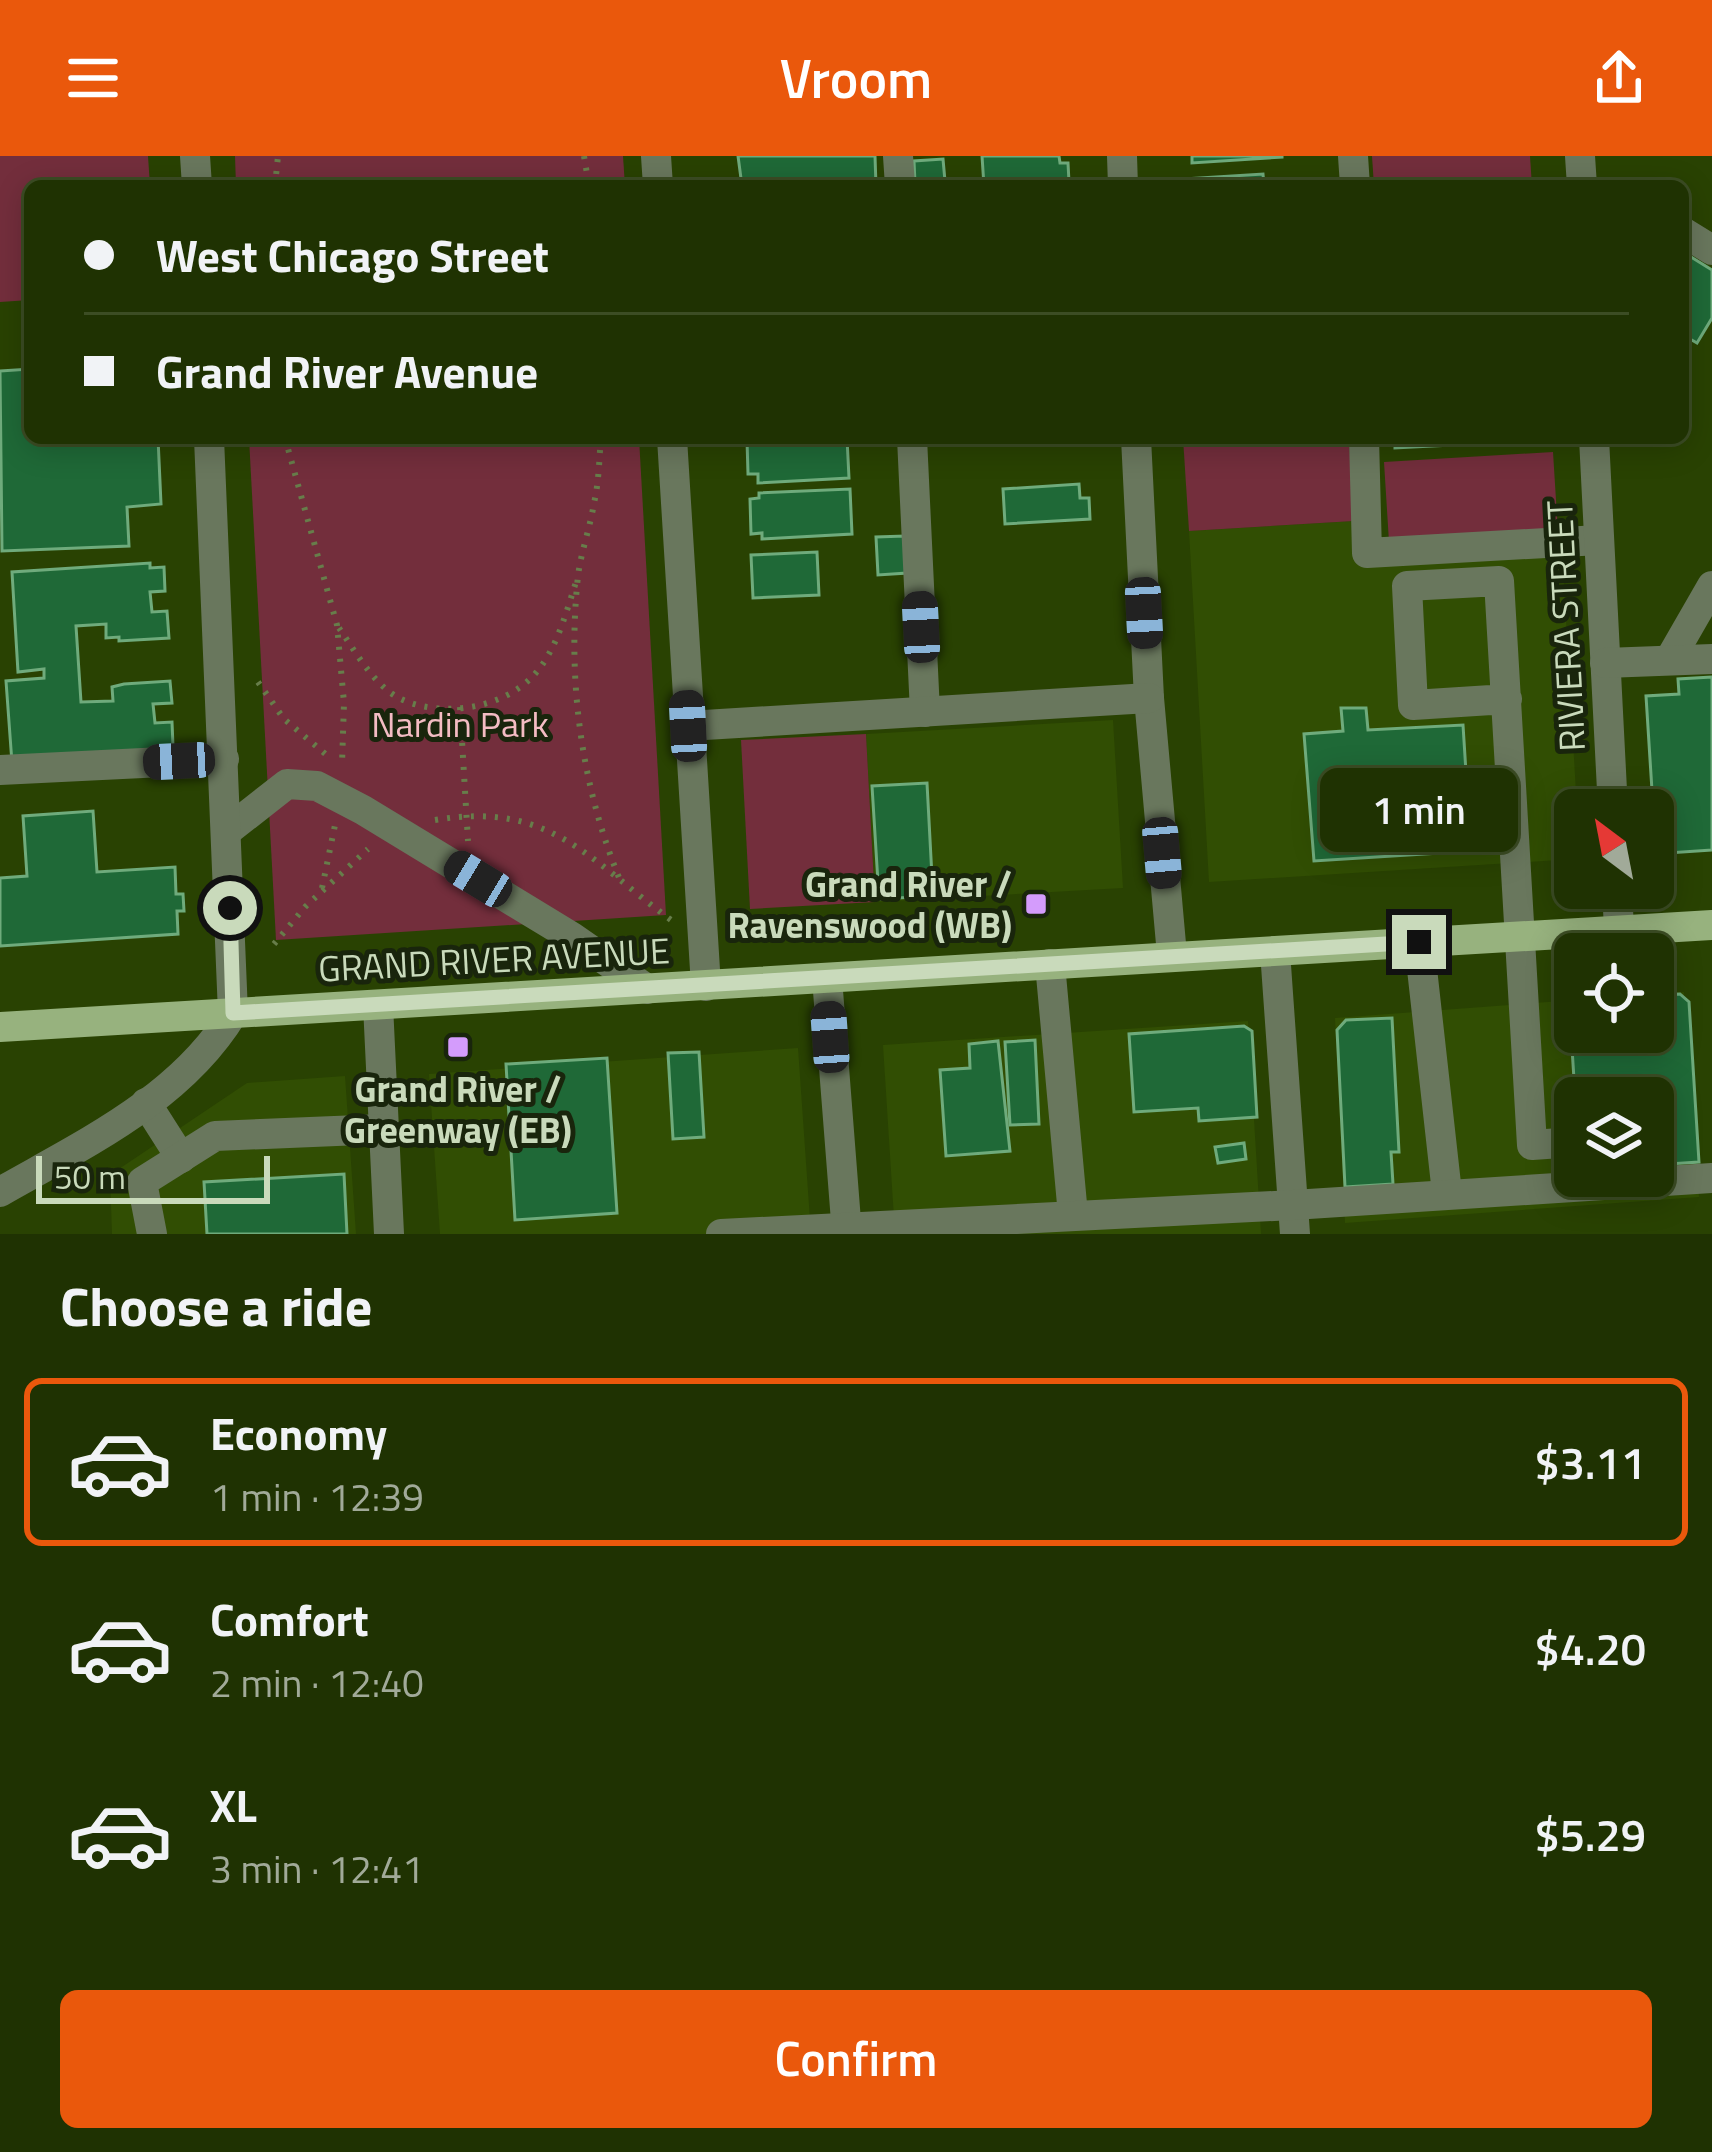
<!DOCTYPE html>
<html lang="en">
<head>
<meta charset="utf-8">
<style>
	body { margin:0; font-family:"Titillium Web",sans-serif; background:#2c3e11; color:#f1f3f6; height:100vh; display:flex; flex-direction:column; font-size:45px; white-space:nowrap }
	* { box-sizing:border-box; margin:0 }
	p { font-size:39px; color:#a1aa99 }
	.icon { flex:none; width:66px; height:66px; fill:none; stroke:currentColor; stroke-width:2; stroke-linecap:round; stroke-linejoin:round }
	.map { position:relative; height:1078px; overflow:hidden }
	.side { display:flex; flex-direction:column; background:#1f3202; flex:1 }
	.side>* { flex:none }
	.hud { position:absolute; left:24px; top:24px; width:1665px; height:264px; border-radius:18px; box-shadow:0 6px 30px #0003,0 0 0 3px #3c4d24; display:grid; align-content:center; height:264px; padding:0 60px; background:#1f3202 }
	.needle { width:78px; rotate:328deg }
	.fabs { position:absolute; left:1554px; top:633px; display:grid; gap:24px }
	.fabs a { display:grid; place-items:center; width:120px; height:120px; border-radius:18px; background:#1f3202; box-shadow:0 6px 30px #0003,0 0 0 3px #3c4d24; font-size:60px }
	.scale { position:absolute; left:36px; bottom:30px; width:234px; box-sizing:border-box; padding-left:12px; border:6px solid #c9dabb; border-top:0; font-size:33px; line-height:42px; white-space:nowrap; color:#c9dabb; -webkit-text-stroke:9px #19250c; paint-order:stroke }
	.end { position:absolute; width:54px; height:54px; margin:-27px; border:15px solid #c9dabb; background:#111; box-shadow:0 0 0 6px #111 }
	.from { border-radius:50% }
	.bubble { position:absolute; height:84px; border-radius:18px; background:#1f3202; box-shadow:0 6px 30px #0003,0 0 0 3px #3c4d24; font-size:39px; font-weight:600; line-height:84px; text-align:center }
	.car { position:absolute; width:36px; height:72px; margin:-36px -18px; border-radius:15px; box-shadow:0 0 9px 3px #0007; background:linear-gradient(#222 24%,#8ab4d8 0 40%,#222 0 76%,#8ab4d8 0 86%,#222 0) }
	.hud b { display:flex; align-items:center; gap:42px; height:114px; font-size:45px }
	.hud b+b { border-top:3px solid #3c4d24 }
	.hud i { width:30px; height:30px; background:#f1f3f6 }
	ul { padding:0; list-style:none }
	li { display:flex; align-items:center; gap:36px; height:168px; margin:0 24px 18px; padding:0 36px; border:6px solid transparent; border-radius:18px }
	li div { flex:1 }
	li b { display:block; font-size:45px }
	li em { font-style:normal; font-weight:600 }
	li.active { border-color:#ea580c }
	li>.icon { width:108px; height:108px; stroke-width:1.5 }
	h2 { padding:0 60px; font-size:54px; line-height:144px }
	.action { display:flex; gap:24px; margin-top:auto; padding:24px 60px }
	.action a { flex:1; height:138px; border-radius:18px; background:#ea580c; color:#fff; font-size:48px; font-weight:600; line-height:138px; text-align:center }
	header { display:flex; justify-content:space-between; align-items:center; height:156px; padding:0 60px; background:#ea580c; color:#fff; font-size:54px; font-weight:600 }
	.map>svg:first-child { display:block }
	.built { fill:#314e03; fill-rule:evenodd }
	.green { fill:#732e3c }
	.building { fill:#1f6937; stroke:#6fab7c; stroke-width:3 }
	.lines { fill:none; stroke-linecap:round; stroke-linejoin:round }
	.path { stroke:#677d4a; stroke-width:6; stroke-dasharray:3 9; stroke-linecap:butt }
	.minor { stroke:#69775d; stroke-width:30 }
	.major { stroke:#97b27e; stroke-width:30 }
	.route { stroke:#c9dabb; stroke-width:15 }
	.poi-dot { fill:#d49cfc; stroke:#19250c; stroke-width:4.5 }
	.labels { text-anchor:middle; dominant-baseline:central; stroke-width:10; stroke-linejoin:round; paint-order:stroke }
	.street-label { font-size:36px; fill:#c9dabb; stroke:#19250c }
	.park-label { font-size:36px; fill:#f4bcc3; stroke:#19250c }
	.poi-label { font-size:36px; font-weight:bold; fill:#c9dabb; stroke:#19250c; text-anchor:end }
</style>
</head>
<body>
<header><svg class="icon" aria-label="menu" viewBox="0 0 24 24"><path d="M4 6h16M4 12h16M4 18h16"/></svg>Vroom<svg class="icon" aria-label="share" viewBox="0 0 24 24"><path d="M12 15V3M7 8l5-5 5 5M5 13v7h14v-7"/></svg></header>
<div class="map">
<svg width="1712" height="1078" viewBox="0 0 1712 1078">
	<rect width="100%" height="100%" fill="#294202"/>
	<g class="built">
		<polygon points="1354,365 1358,406 1562,394 1577,654 1575,703 1209,726 1189,375"/>
		<polygon points="1113,564 1123,732 875,746 866,578"/>
		<path d="M1684,836L1699,1041L1345,1067L1335,862L1575,844V876H1653V838ZM1575,942H1653V1020H1575Z"/>
		<polygon points="1248,865 1261,1078 895,1078 883,889"/>
		<polygon points="798,892 811,1078 440,1078 429,918"/>
		<polygon points="345,920 356,1078 112,1078 110,1019 247,927"/>
	</g>
	<g class="green">
		<polygon points="0,0 148,0 150,30 30,30 30,144 0,146"/>
		<polygon points="235,0 623,0 625,30 236,30"/>
		<polygon points="1372,0 1530,0 1532,30 1374,30"/>
		<polygon points="249,282 639,282 666,759 276,784"/>
		<polygon points="1183,282 1349,282 1354,365 1189,375"/>
		<polygon points="1553,296 1558,376 1389,386 1384,306"/>
		<polygon points="866,578 875,746 750,753 741,584"/>
	</g>
	<g class="building">
		<polygon points="738,0 875,0 876,30 742,30"/>
		<polygon points="982,0 1059,0 1060,7 1068,7 1069,26 984,30"/>
		<polygon points="1192,0 1282,0 1282,1 1192,7"/>
		<polygon points="943,3 945,25 915,27 914,5"/>
		<polygon points="1263,18 1264,30 1185,30 1185,23"/>
		<polygon points="1683,96 1712,114 1712,162 1697,187 1683,179"/>
		<polygon points="30,213 30,282 158,282 161,348 127,351 129,390 2,395 0,215"/>
		<polygon points="754,282 847,282 849,322 758,327 758,318 748,318 747,284"/>
		<polygon points="1395,282 1550,282 1550,284 1395,292"/>
		<polygon points="1079,328 1080,342 1089,342 1090,363 1005,368 1003,333"/>
		<polygon points="850,333 852,378 762,383 762,377 751,378 750,343 759,342 759,337"/>
		<polygon points="905,380 907,417 878,419 876,381"/>
		<polygon points="817,396 819,439 753,442 751,399"/>
		<polygon points="150,407 150,412 164,411 165,435 150,436 152,456 167,455 169,482 119,485 119,481 106,482 106,468 76,470 81,546 113,545 112,531 124,528 170,525 172,547 153,548 155,567 172,566 173,590 156,591 156,598 12,607 6,525 44,522 44,513 18,516 12,416"/>
		<polygon points="1712,521 1712,694 1668,697 1655,682 1646,540 1679,538 1678,523"/>
		<polygon points="1341,552 1366,552 1368,574 1463,569 1471,695 1314,705 1304,578 1343,575"/>
		<polygon points="927,627 933,740 879,743 872,630"/>
		<polygon points="93,655 97,716 175,711 176,738 183,738 184,755 177,755 178,778 0,790 0,722 27,720 23,660"/>
		<polygon points="1680,838 1689,846 1699,1006 1653,1009 1653,942 1617,942 1616,936 1575,939 1569,845 1575,844 1575,876 1653,876 1653,839"/>
		<polygon points="1392,862 1399,996 1391,996 1393,1028 1345,1031 1337,874 1346,864"/>
		<polygon points="1244,870 1252,875 1257,961 1199,965 1198,952 1134,956 1129,878"/>
		<polygon points="1035,884 1039,968 1010,969 1005,886"/>
		<polygon points="998,885 1010,995 946,1000 940,914 970,912 969,888"/>
		<polygon points="699,896 704,981 673,983 668,897"/>
		<polygon points="607,902 617,1057 515,1064 506,908"/>
		<polygon points="1244,987 1246,1003 1218,1007 1215,991"/>
		<polygon points="344,1018 347,1078 207,1078 204,1026"/>
	</g>
	<g class="lines">
		<g class="path">
			<polyline points="584,0 589,30"/>
			<polyline points="275,30 278,0"/>
			<polyline points="285,282 337,469 344,547 342,608"/>
			<path d="M601,282C599,304 599,326 594,347C590,372 581,396 578,420C567,523 581,629 620,724"/>
			<path d="M339,472C355,495 375,531 401,543C441,562 502,553 533,520C556,496 566,457 576,426"/>
			<polyline points="258,526 284,563 329,601"/>
			<polyline points="460,551 468,685"/>
			<path d="M435,664C550,645 587,702 671,764"/>
			<polyline points="322,732 335,669"/>
			<polyline points="274,788 305,751 368,693"/>
		</g>
		<g class="minor">
			<polyline points="195,0 197,30"/>
			<polyline points="656,0 658,30"/>
			<polyline points="898,0 900,30"/>
			<polyline points="1122,0 1123,30"/>
			<polyline points="1353,0 1355,30"/>
			<polyline points="1580,0 1582,30"/>
			<polyline points="1683,76 1712,94"/>
			<polyline points="672,282 706,830"/>
			<polyline points="912,282 925,556"/>
			<polyline points="1136,282 1149,542 1172,799"/>
			<polyline points="1364,282 1367,397 1599,384"/>
			<polyline points="1594,282 1613,654"/>
			<polyline points="1670,503 1712,430"/>
			<polyline points="1605,507 1712,503"/>
			<polyline points="1507,543 1413,549 1407,430 1499,425 1532,989 1575,986"/>
			<polyline points="688,570 1149,542"/>
			<polyline points="0,614 224,603"/>
			<polyline points="227,675 287,628 317,630 363,654 572,781 647,833"/>
			<polyline points="1617,732 1619,774"/>
			<polyline points="1419,786 1447,1037"/>
			<polyline points="1275,795 1295,1078"/>
			<polyline points="1050,808 1073,1059"/>
			<polyline points="827,822 847,1078"/>
			<polyline points="378,849 389,1078"/>
			<polyline points="146,947 181,1002"/>
			<path d="M0,1036C84,988 181,943 233,857L209,282"/>
			<polyline points="152,1078 142,1026 215,980 384,973"/>
			<polyline points="721,1078 1293,1049 1712,1022"/>
		</g>
		<polyline class="major" points="0,871 1712,769"/>
	</g>
	<g class="lines">
		<polyline class="route" points="230,752 233,857 1419,786"/>
	</g>
	<g class="poi-dot">
		<rect x="1024" y="736" width="24" height="24" rx="6"/>
		<rect x="446" y="879" width="24" height="24" rx="6"/>
	</g>
	<g class="labels">
		<g class="street-label">
			<text transform="translate(1565 470) rotate(-93)">RIVIERA STREET</text>
			<text transform="translate(494 803) rotate(-3)">GRAND RIVER AVENUE</text>
		</g>
		<g class="park-label">
			<text x="460" y="567">Nardin Park</text>
		</g>
		<g class="poi-label">
			<text x="1012" y="727">Grand River /<tspan x="1012" dy="41">Ravenswood (WB)</tspan></text>
			<text x="458" y="932" text-anchor="middle">Grand River /<tspan x="458" dy="41">Greenway (EB)</tspan></text>
		</g>
	</g>
</svg>
<div class="fabs">
<a><svg class="needle" viewBox="-14 -14 28 28"><path d="M0-13l5 13h-10z" fill="#e53935"/><path d="M0 13l5-13h-10z" fill="#a1aa99"/></svg></a>
<a><svg class="icon" aria-label="locate" viewBox="0 0 24 24"><circle cx="12" cy="12" r="6"/><path d="M12 2v4M12 18v4M2 12h4M18 12h4"/></svg></a>
<a><svg class="icon" aria-label="layers" viewBox="0 0 24 24"><path d="M12 4l9 5-9 5-9-5zM3 14l9 5 9-5"/></svg></a>
</div>
<div class="scale">50 m</div>
<i class="end from" style="left:230px;top:752px"></i>
<i class="end" style="left:1419px;top:786px"></i>
<div class="bubble" style="left:1320px;top:612px;width:198px">1 min</div>
<i class="car" style="left:1144px;top:457px;rotate:177deg"></i>
<i class="car" style="left:921px;top:471px;rotate:357deg"></i>
<i class="car" style="left:688px;top:570px;rotate:357deg"></i>
<i class="car" style="left:179px;top:605px;rotate:267deg"></i>
<i class="car" style="left:1162px;top:697px;rotate:175deg"></i>
<i class="car" style="left:478px;top:723px;rotate:301deg"></i>
<i class="car" style="left:830px;top:881px;rotate:356deg"></i>
<div class="hud">
<b><i class="from"></i>West Chicago Street</b>
<b><i></i>Grand River Avenue</b>
</div>
</div>
<section class="side">
<h2>Choose a ride</h2>
<ul>
<li class="active"><svg class="icon" aria-label="car" viewBox="0 0 24 24"><path d="M5 17H2v-5l4-1 3-4h7l3 4 3 1v5h-3M9 17h6M6 11h13"/><circle cx="7" cy="17" r="2"/><circle cx="17" cy="17" r="2"/></svg><div><b>Economy</b><p>1 min · 12:39</p></div><em>$3.11</em></li>
<li><svg class="icon" aria-label="car" viewBox="0 0 24 24"><path d="M5 17H2v-5l4-1 3-4h7l3 4 3 1v5h-3M9 17h6M6 11h13"/><circle cx="7" cy="17" r="2"/><circle cx="17" cy="17" r="2"/></svg><div><b>Comfort</b><p>2 min · 12:40</p></div><em>$4.20</em></li>
<li><svg class="icon" aria-label="car" viewBox="0 0 24 24"><path d="M5 17H2v-5l4-1 3-4h7l3 4 3 1v5h-3M9 17h6M6 11h13"/><circle cx="7" cy="17" r="2"/><circle cx="17" cy="17" r="2"/></svg><div><b>XL</b><p>3 min · 12:41</p></div><em>$5.29</em></li>
</ul>
<div class="action"><a>Confirm</a></div>
</section>
</body>
</html>
